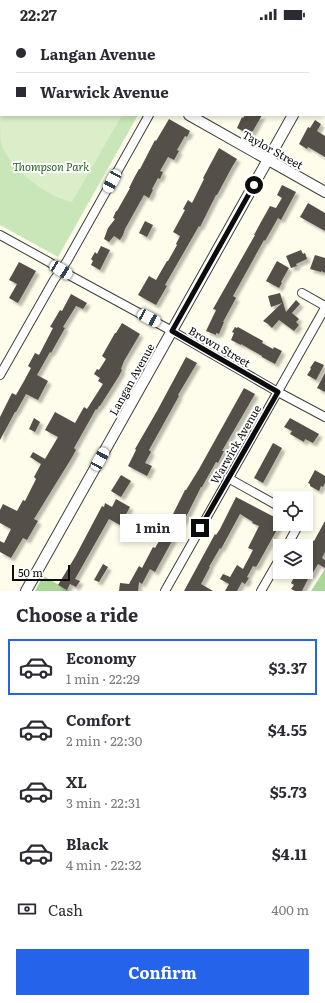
<!DOCTYPE html>
<html lang="en">
<head>
<meta charset="utf-8">
<style>
	body { margin:0; font-family:Literata,serif; background:#f2f2f3; color:#2b2b33; height:100vh; display:flex; flex-direction:column; font-size:15px; white-space:nowrap }
	* { box-sizing:border-box; margin:0 }
	p { font-size:13px; color:#7c7c81 }
	.icon { flex:none; width:22px; height:22px; fill:none; stroke:currentColor; stroke-width:2; stroke-linecap:round; stroke-linejoin:round }
	.map { position:relative; height:563px; overflow:hidden }
	.details { display:flex; flex-direction:column; background:#fff; flex:1 }
	.details>* { flex:none }
	.banner { position:absolute; left:0px; top:0px; width:325px; height:88px; box-shadow:0 2px 6px #0003; display:grid; align-content:center; height:88px; padding:0 16px; background:#fff }
	.tools { position:absolute; left:273px; top:463px; display:grid; gap:8px }
	.tools a { display:grid; place-items:center; width:40px; height:40px; border-radius:0px; background:#fff; box-shadow:0 2px 6px #0003; font-size:20px }
	.scale { position:absolute; left:12px; bottom:10px; width:58px; box-sizing:border-box; padding-left:4px; border:2px solid #0c0c0c; border-top:0; font-size:11px; line-height:14px; white-space:nowrap; color:#0c0c0c; -webkit-text-stroke:3px #fff; paint-order:stroke }
	.end { position:absolute; width:18px; height:18px; margin:-9px; border:5px solid #0c0c0c; background:#fff; box-shadow:0 0 0 2px #fff }
	.from { border-radius:50% }
	.bubble { position:absolute; height:28px; border-radius:0px; background:#fff; box-shadow:0 2px 6px #0003; font-size:13px; font-weight:700; line-height:28px; text-align:center }
	.car { position:absolute; width:12px; height:24px; margin:-12px -6px; border-radius:5px; box-shadow:0 0 3px 1px #0007; background:linear-gradient(#fff 24%,#345 0 40%,#fff 0 76%,#345 0 86%,#fff 0) }
	.banner b { display:flex; align-items:center; gap:14px; height:38px; font-size:15px }
	.banner b+b { border-top:1px solid #e1e1e2 }
	.banner i { width:10px; height:10px; background:#2b2b33 }
	ul { padding:0; list-style:none }
	li { display:flex; align-items:center; gap:12px; height:56px; margin:0 8px 6px; padding:0 8px; border:2px solid transparent; border-radius:0px }
	li div { flex:1 }
	li b { display:block; font-size:15px }
	li em { font-style:normal; font-weight:700 }
	li.on { border-color:#2563eb }
	li>.icon { width:36px; height:36px; stroke-width:1.5 }
	h2 { padding:0 16px; font-size:18px; line-height:48px }
	.pay { display:flex; align-items:center; gap:10px; height:44px; padding:0 16px; font-size:15px }
	.pay p { margin-inline-start:auto }
	.cta { display:flex; gap:8px; margin-top:auto; padding:8px 16px }
	.cta a { flex:1; height:46px; border-radius:0px; background:#2563eb; color:#fff; font-size:16px; font-weight:700; line-height:46px; text-align:center }
	.status { display:flex; justify-content:space-between; align-items:center; height:28px; padding:0 20px; background:#fff; direction:ltr }
	.status svg { height:11px; fill:currentColor }
	.map>svg:first-child { display:block }
	.green { fill:#c9e6b8 }
	.forest { fill:#aad698 }
	.pitch { fill:#dbeec9 }
	.lines { fill:none; stroke-linecap:round; stroke-linejoin:round }
	.stream { stroke:#3e7bc5; stroke-width:2.5 }
	.building { fill:#544f49; filter:url(#shadow) }
	.minor-casing { stroke:#3f3f3f; stroke-width:10 }
	.tertiary-casing { stroke:#3f3f3f; stroke-width:12 }
	.minor { stroke:#fff; stroke-width:8 }
	.tertiary { stroke:#fff; stroke-width:10 }
	.route { stroke:#0c0c0c; stroke-width:5 }
	.labels { text-anchor:middle; dominant-baseline:central; stroke-width:4; stroke-linejoin:round; paint-order:stroke }
	.street-label { font-size:11px; fill:#0c0c0c; stroke:#fff }
	.park-label { font-size:11px; font-style:italic; fill:#245f20; stroke:#fff }
</style>
</head>
<body>
<div class="status"><b>22:27</b><svg viewBox="0 0 49 12"><path d="M0 12V9h3v3zM5 12V6h3v6zM10 12V3h3v9zM15 12V0h3v12zM26 1h20v11H26zM47 4h2v5h-2z"/></svg></div>
<div class="map">
<svg width="325" height="563" viewBox="0 0 325 563">
	<defs>
		<filter id="shadow"><feDropShadow dx="3.5" dy="3.5" stdDeviation="1" flood-color="#0004"/></filter>
	</defs>
	<rect width="100%" height="100%" fill="#fefdeb"/>
	<polygon class="green" points="0,25 1,25 1,87 138,87 58,229 0,197"/>
	<g class="forest">
		<polygon points="325,541 325,563 311,563"/>
		<polygon points="43,548 70,563 35,563"/>
	</g>
	<path class="pitch" d="M1,79V87H122L72,174C66,172 60,171 55,168C36,159 7,136 1,115C0,107 0,91 0,81Z"/>
	<g class="lines">
		<polyline class="stream" points="70,1 70,0"/>
	</g>
	<g class="building">
		<polygon points="245,87 262,87 253,103 252,103 250,107 237,100 242,89 243,90"/>
		<polygon points="169,91 190,103 187,109 185,108 177,122 179,123 174,132 168,129 160,143 163,144 160,151 158,150 152,161 153,162 149,170 144,167 125,201 123,207 120,212 114,208 109,214 104,211 108,200 115,191 113,190 116,183 117,183 130,160 129,160 134,150 139,141 140,141 155,112 156,113"/>
		<polygon points="315,92 321,96 317,103 325,108 325,129 308,119 307,121 299,116 308,99 310,100"/>
		<polygon points="219,120 237,131 232,139 217,167 216,167 200,199 199,198 165,257 167,258 156,277 138,267 149,248 156,252 167,233 168,233 177,217 176,216 180,208 173,204 185,182 183,181 188,172 192,175 204,151 203,150"/>
		<polygon points="282,157 296,164 281,192 278,190 265,213 264,212 233,268 236,270 223,294 224,294 219,306 216,305 216,307 206,303 216,282 213,281 255,207 254,207 261,194 270,178 276,180 282,170 277,167"/>
		<polygon points="308,175 325,185 325,203 300,189"/>
		<polygon points="145,193 153,197 147,209 139,205"/>
		<polygon points="101,218 110,222 100,242 91,237 93,233 91,231 95,224 97,226"/>
		<polygon points="301,222 303,226 305,225 307,231 296,236 297,238 291,240 286,228"/>
		<polygon points="315,227 325,230 325,245 321,243 321,244 310,241"/>
		<polygon points="277,233 289,240 281,254 282,255 279,260 266,253"/>
		<polygon points="19,234 36,243 18,275 9,270 17,256 9,252"/>
		<polygon points="280,265 286,284 296,272 300,276 292,285 299,291 296,294 299,297 294,303 279,292 272,300 268,296 263,293 282,275 271,279 268,268"/>
		<polygon points="71,266 87,275 83,281 76,278 63,299 65,300 51,325 50,324 37,347 48,353 38,372 26,366 16,384 15,384 0,412 0,389 12,365 16,367 24,353 31,340 28,338 35,325 39,327 53,300 50,299 60,282 62,283"/>
		<polygon points="122,295 140,306 124,333 121,341 122,342 119,348 100,378 99,378 97,382 96,381 74,420 76,422 71,431 34,491 38,493 27,512 23,510 11,530 0,524 0,513 4,515 11,501 0,495 0,482 3,476 17,483 23,472 25,473 36,451 34,449 41,436 30,429 33,424 45,431 58,409 45,402 55,384 75,395 84,379 87,381 103,356 98,353 100,350 94,346 97,341 99,342 106,331 102,328 115,305 116,305"/>
		<polygon points="235,299 237,300 238,299 263,313 262,315 273,321 274,319 282,323 275,336 262,329 262,328 241,316 241,317 231,312 234,305 232,304"/>
		<polygon points="186,329 197,335 178,367 179,368 149,422 151,424 145,435 152,438 147,448 128,438 136,422 135,421 157,383"/>
		<polygon points="315,333 324,337 316,352 307,347 311,341 310,340 314,334"/>
		<polygon points="325,345 325,364 317,360"/>
		<polygon points="244,360 255,366 222,423 224,423 218,435 216,434 202,459 201,459 188,485 172,513 155,544 150,541 142,556 139,554 138,563 119,563 120,555 129,556 139,538 142,540 153,519 155,520 162,508 156,504 161,495 168,498 174,487 173,486 185,462 186,462 199,441"/>
		<polygon points="34,390 40,394 35,404 29,401"/>
		<polygon points="290,390 319,406 313,415 305,411 304,414 290,406 292,403 284,399"/>
		<polygon points="273,415 282,420 263,455 254,450"/>
		<polygon points="315,442 325,448 325,455 323,459 321,458 319,463 310,458 310,456 308,455"/>
		<polygon points="121,447 131,453 121,469 111,463"/>
		<polygon points="236,469 278,491 277,492 280,494 280,496 274,507 259,534 256,539 253,538 247,549 249,550 245,556 242,554 237,563 225,563 229,556 220,551 223,546 230,549 237,537 243,541 253,522 248,520 259,498 252,495 253,494 240,486 221,521 220,520 209,539 210,539 201,556 213,563 184,563 215,506 216,507 220,501"/>
		<polygon points="116,471 130,479 120,497 109,491 75,551 80,553 76,559 70,556 67,562 58,557 75,529 102,478 104,479 105,475 112,479"/>
		<polygon points="325,493 325,524 322,530 325,532 325,540 318,536 311,548 310,547 302,563 295,563 291,561 294,557 291,555 297,544 306,544 306,522 312,512 314,513"/>
		<polygon points="103,536 108,539 99,554 94,552"/>
	</g>
	<g class="lines">
		<defs>
			<g id="minor">
				<polyline points="44,1 45,0"/>
				<polyline points="194,1 195,0"/>
				<polyline points="0,207 49,234 69,247 172,303 278,364 325,389"/>
				<polyline points="302,265 325,278"/>
				<polyline points="0,347 54,252 67,233 149,87"/>
				<polyline points="228,450 280,479"/>
				<polyline points="287,518 299,496"/>
				<polyline points="165,563 325,280"/>
				<polyline points="261,563 280,530"/>
			</g>
			<g id="tertiary">
				<polyline points="32,0 34,1"/>
				<polyline points="324,30 325,29"/>
				<polyline points="189,87 325,164"/>
				<polyline points="26,563 293,87"/>
			</g>
		</defs>
		<use href="#minor" class="minor-casing"/>
		<use href="#tertiary" class="tertiary-casing"/>
		<use href="#minor" class="minor"/>
		<use href="#tertiary" class="tertiary"/>
	</g>
	<g class="lines">
		<polyline class="route" points="200,500 278,364 172,303 254,157"/>
	</g>
	<g class="labels">
		<g class="street-label">
			<text transform="translate(273 121) rotate(29)">Taylor Street</text>
			<text transform="translate(220 318) rotate(30)">Brown Street</text>
			<text transform="translate(131 351) rotate(-61)">Langan Avenue</text>
			<text transform="translate(235 416) rotate(-60)">Warwick Avenue</text>
		</g>
		<g class="park-label">
			<text x="51" y="138">Thompson Park</text>
		</g>
	</g>
</svg>
<div class="tools">
<a><svg class="icon" aria-label="locate" viewBox="0 0 24 24"><circle cx="12" cy="12" r="6"/><path d="M12 2v4M12 18v4M2 12h4M18 12h4"/></svg></a>
<a><svg class="icon" aria-label="layers" viewBox="0 0 24 24"><path d="M12 4l9 5-9 5-9-5zM3 14l9 5 9-5"/></svg></a>
</div>
<div class="scale">50 m</div>
<i class="end from" style="left:254px;top:157px"></i>
<i class="end" style="left:200px;top:500px"></i>
<div class="bubble" style="left:120px;top:486px;width:66px">1 min</div>
<i class="car" style="left:112px;top:153px;rotate:209deg"></i>
<i class="car" style="left:61px;top:242px;rotate:122deg"></i>
<i class="car" style="left:149px;top:290px;rotate:118deg"></i>
<i class="car" style="left:100px;top:431px;rotate:29deg"></i>
<div class="banner">
<b><i class="from"></i>Langan Avenue</b>
<b><i></i>Warwick Avenue</b>
</div>
</div>
<section class="details">
<h2>Choose a ride</h2>
<ul>
<li class="on"><svg class="icon" aria-label="car" viewBox="0 0 24 24"><path d="M5 17H2v-5l4-1 3-4h7l3 4 3 1v5h-3M9 17h6M6 11h13"/><circle cx="7" cy="17" r="2"/><circle cx="17" cy="17" r="2"/></svg><div><b>Economy</b><p>1 min · 22:29</p></div><em>$3.37</em></li>
<li><svg class="icon" aria-label="car" viewBox="0 0 24 24"><path d="M5 17H2v-5l4-1 3-4h7l3 4 3 1v5h-3M9 17h6M6 11h13"/><circle cx="7" cy="17" r="2"/><circle cx="17" cy="17" r="2"/></svg><div><b>Comfort</b><p>2 min · 22:30</p></div><em>$4.55</em></li>
<li><svg class="icon" aria-label="car" viewBox="0 0 24 24"><path d="M5 17H2v-5l4-1 3-4h7l3 4 3 1v5h-3M9 17h6M6 11h13"/><circle cx="7" cy="17" r="2"/><circle cx="17" cy="17" r="2"/></svg><div><b>XL</b><p>3 min · 22:31</p></div><em>$5.73</em></li>
<li><svg class="icon" aria-label="car" viewBox="0 0 24 24"><path d="M5 17H2v-5l4-1 3-4h7l3 4 3 1v5h-3M9 17h6M6 11h13"/><circle cx="7" cy="17" r="2"/><circle cx="17" cy="17" r="2"/></svg><div><b>Black</b><p>4 min · 22:32</p></div><em>$4.11</em></li>
</ul>
<div class="pay"><svg class="icon" aria-label="cash" viewBox="0 0 24 24"><path d="M3 7h18v10H3z"/><circle cx="12" cy="12" r="2"/></svg>Cash<p>400 m</p></div>
<div class="cta"><a>Confirm</a></div>
</section>
</body>
</html>
